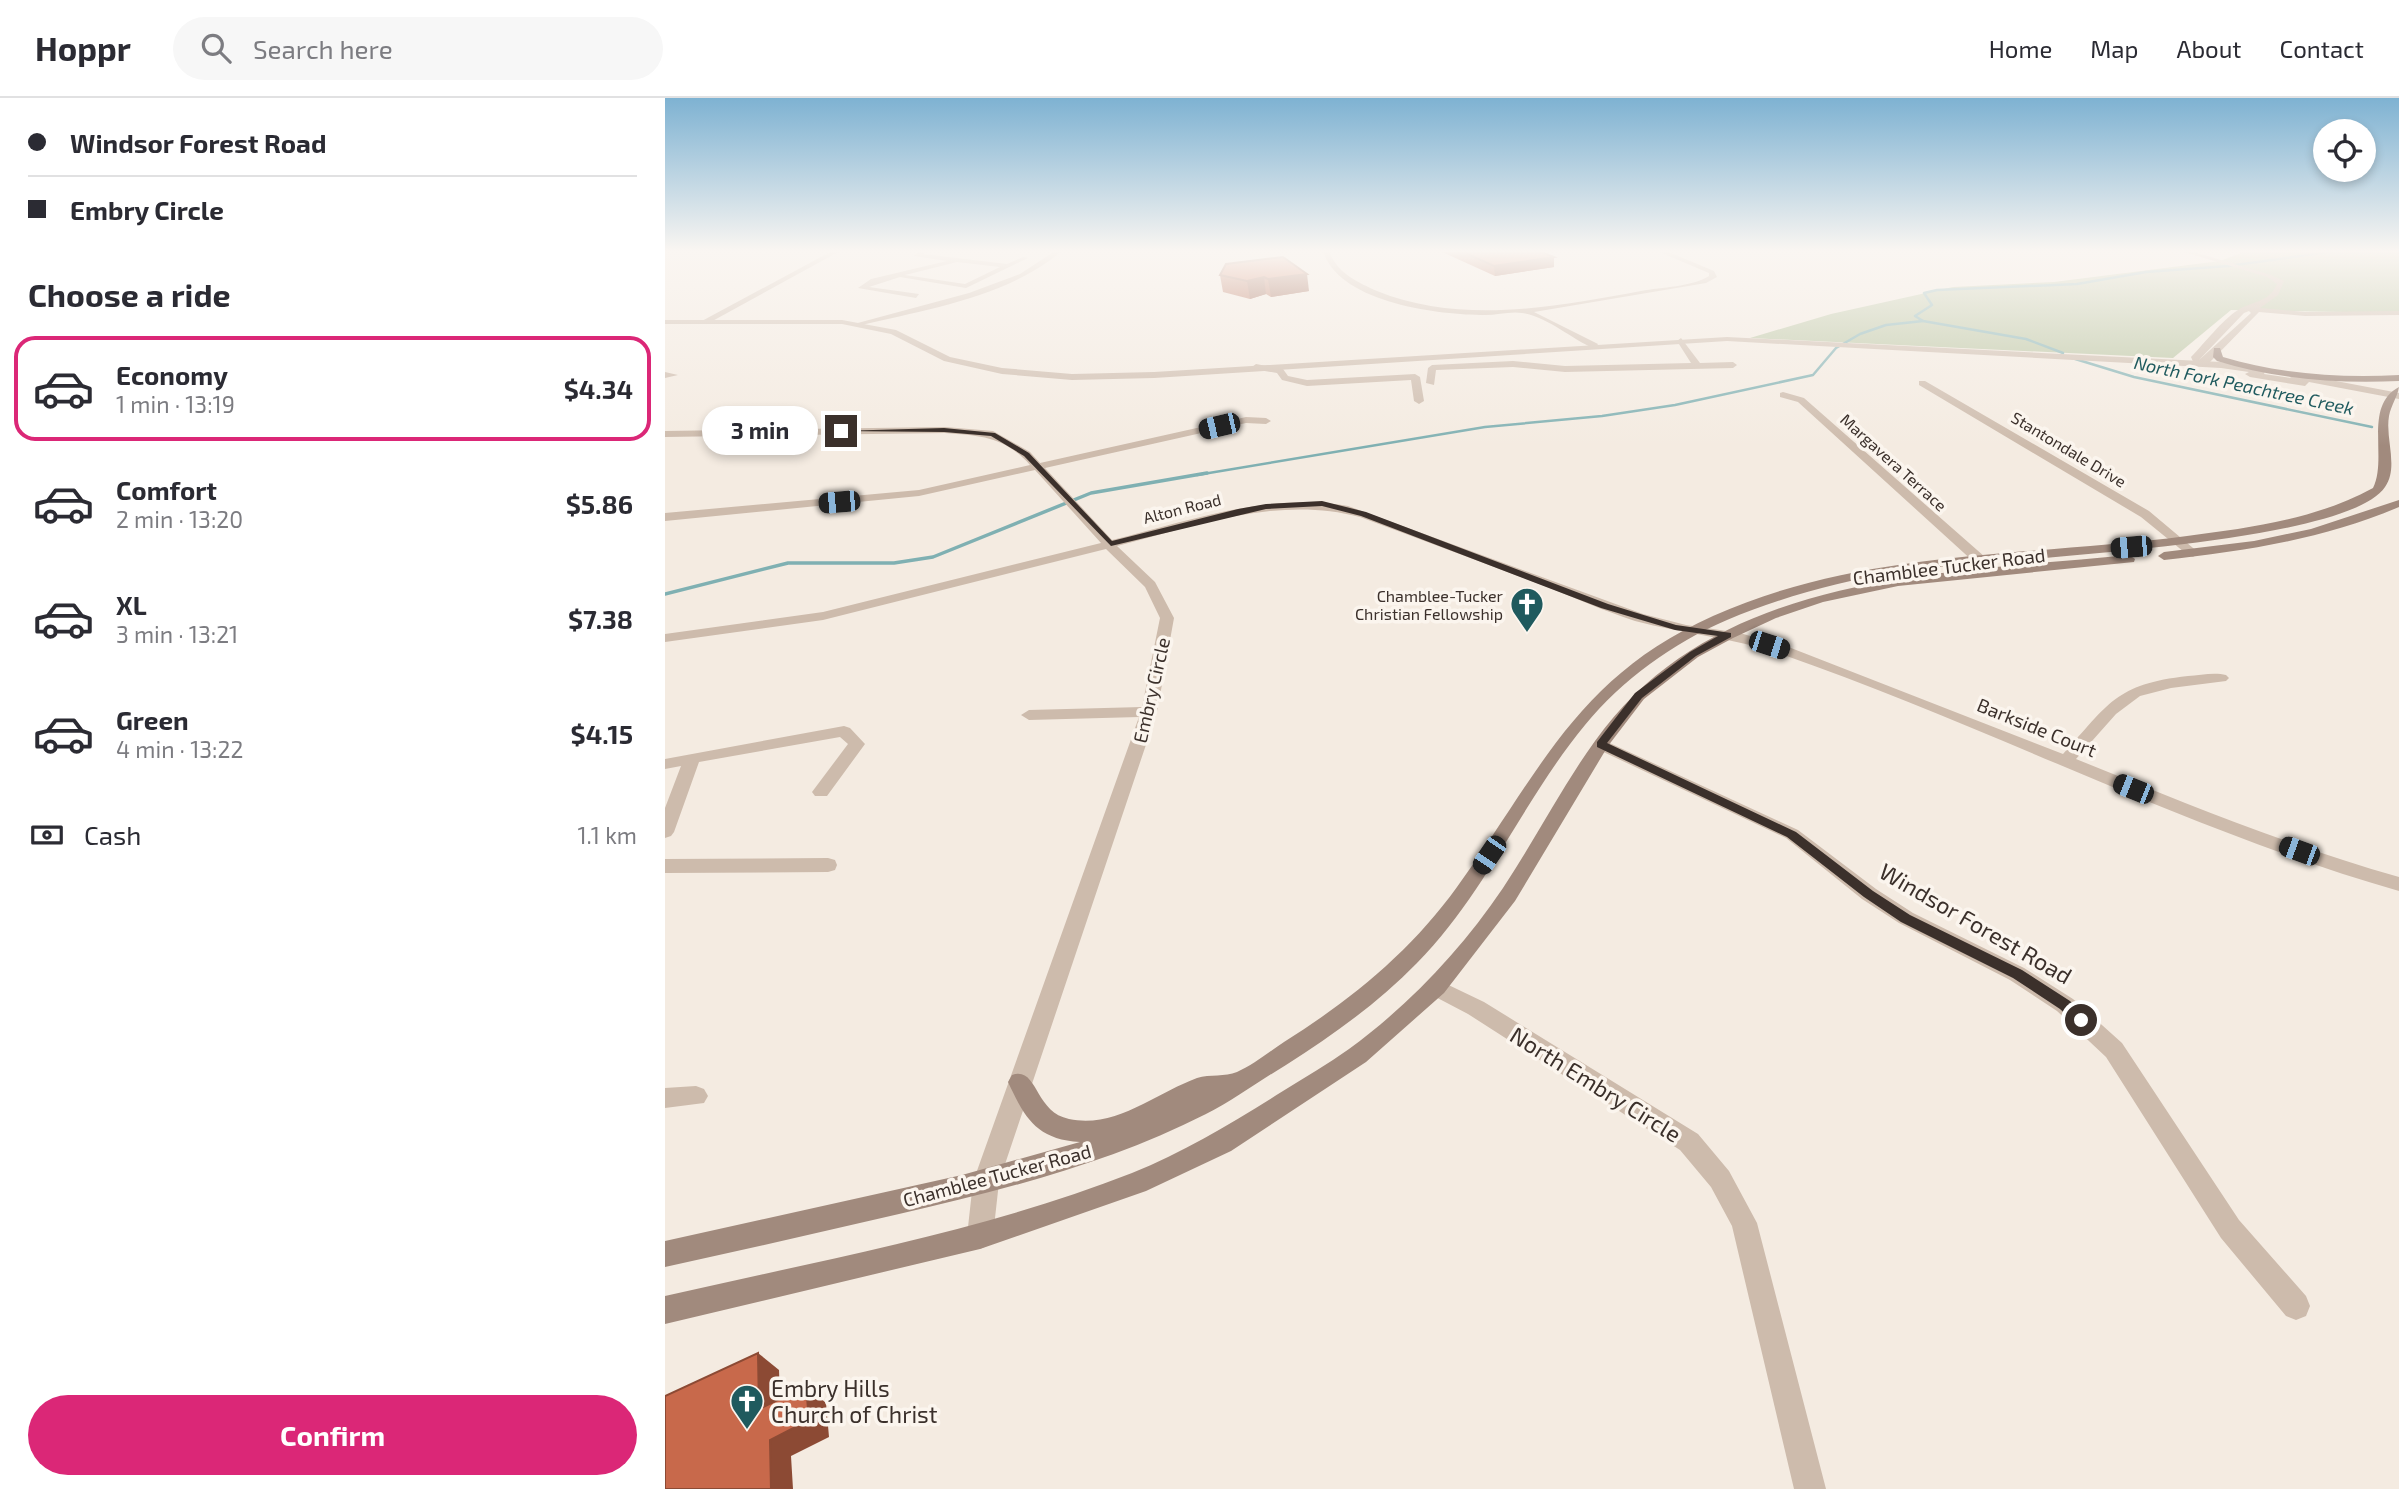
<!DOCTYPE html>
<html lang="en">
<head>
<meta charset="utf-8">
<style>
	body { margin:0; font-family:"Exo 2",sans-serif; background:#f7f7f7; color:#2b2b33; height:100vh; display:flex; flex-direction:column; font-size:26px; white-space:nowrap }
	* { box-sizing:border-box; margin:0 }
	p { font-size:23px; color:#7c7c81 }
	.icon { flex:none; width:38px; height:38px; fill:none; stroke:currentColor; stroke-width:2; stroke-linecap:round; stroke-linejoin:round }
	.map { position:relative; flex:1; overflow:hidden }
	.side { display:flex; flex-direction:column; background:#fff; width:665px }
	.side>* { flex:none }
	.banner { display:grid; align-content:center; height:154px; padding:0 28px; background:#fff }
	.tools { position:absolute; left:1648px; top:21px; display:grid; gap:14px }
	.tools a { display:grid; place-items:center; width:63px; height:63px; border-radius:50%; background:#fff; box-shadow:0 4px 10px #0003; font-size:35px }
	.end { position:absolute; width:32px; height:32px; margin:-16px; border:9px solid #3b302b; background:#fff; box-shadow:0 0 0 4px #fff }
	.from { border-radius:50% }
	.bubble { position:absolute; height:49px; border-radius:24px; background:#fff; box-shadow:0 4px 10px #0003; font-size:23px; font-weight:700; line-height:49px; text-align:center }
	.car { position:absolute; width:21px; height:42px; margin:-21px -10px; border-radius:9px; box-shadow:0 0 5px 2px #0007; background:linear-gradient(#222 24%,#8ab4d8 0 40%,#222 0 76%,#8ab4d8 0 86%,#222 0) }
	.banner b { display:flex; align-items:center; gap:24px; height:66px; font-size:26px }
	.banner b+b { border-top:2px solid #e1e1e2 }
	.banner i { width:18px; height:18px; background:#2b2b33 }
	ul { padding:0; list-style:none }
	li { display:flex; align-items:center; gap:21px; height:105px; margin:0 14px 10px; padding:0 14px; border:4px solid transparent; border-radius:21px }
	li div { flex:1 }
	li b { display:block; font-size:26px }
	li em { font-style:normal; font-weight:700 }
	li.selected { border-color:#db2777 }
	li>.icon { width:63px; height:63px; stroke-width:1.5 }
	h2 { padding:0 28px; font-size:32px; line-height:84px }
	.pay { display:flex; align-items:center; gap:18px; height:77px; padding:0 28px; font-size:26px }
	.pay p { margin-inline-start:auto }
	.primary-button { display:flex; gap:14px; margin-top:auto; padding:14px 28px }
	.primary-button a { flex:1; height:80px; border-radius:42px; background:#db2777; color:#fff; font-size:28px; font-weight:700; line-height:80px; text-align:center }
	header { display:flex; align-items:center; gap:42px; box-sizing:border-box; height:98px; padding:0 35px; background:#fff; border-bottom:2px solid #e1e1e2 }
	header strong { font-size:33px }
	nav { display:flex; gap:38px; margin-inline-start:auto; font-size:24px }
	.search { width:490px; height:63px; background:#f7f7f7; display:flex; align-items:center; gap:18px; box-sizing:border-box; padding:0 24px; border-radius:38px; color:#7c7c81; font-size:26px }
	main { display:flex; flex:1; min-height:0 }
	.map>svg:first-child { display:block }
	.green { fill:#b8c4a0 }
	.lines { fill:none; stroke-linecap:round; stroke-linejoin:round }
	.stream-far1 { stroke:#7fb0b2; stroke-width:2.5 }
	.stream { stroke:#7fb0b2; stroke-width:3.5 }
	.minor { fill:#cdbbac; fill-rule:evenodd }
	.tertiary { fill:#cdbbac; fill-rule:evenodd }
	.secondary { fill:#a18a7d; fill-rule:evenodd }
	.wall { fill:#ac5a40 }
	.shaded-wall { fill:#8c4a34 }
	.building { fill:#c8694b; stroke:#8c4a34; stroke-width:2 }
	.route { fill:#3b302b }
	.labels { text-anchor:middle; dominant-baseline:central; stroke-width:7; stroke-linejoin:round; paint-order:stroke }
	.far-street-label { font-size:16px; fill:#3b302b; stroke:#fbf5ee }
	.far-poi-label { font-size:16px; fill:#3b302b; stroke:#fbf5ee; text-anchor:end }
	.far-water-label { font-size:18px; font-style:italic; fill:#1f5a5e; stroke:#fbf5ee }
	.street-label { font-size:19px; fill:#3b302b; stroke:#fbf5ee }
	.near-street-label { font-size:23px; fill:#3b302b; stroke:#fbf5ee }
	.near-poi-label { font-size:23px; fill:#3b302b; stroke:#fbf5ee; text-anchor:start }
</style>
</head>
<body>
<header>
<strong>Hoppr</strong>
<div class="search"><svg class="icon" aria-label="search" viewBox="0 0 24 24"><circle cx="10" cy="10" r="6"/><path d="M15 15l6 6"/></svg>Search here</div>
<nav><a>Home</a><a>Map</a><a>About</a><a>Contact</a></nav>
</header>
<main>
<section class="side">
<div class="banner">
<b><i class="from"></i>Windsor Forest Road</b>
<b><i></i>Embry Circle</b>
</div>
<h2>Choose a ride</h2>
<ul>
<li class="selected"><svg class="icon" aria-label="car" viewBox="0 0 24 24"><path d="M5 17H2v-5l4-1 3-4h7l3 4 3 1v5h-3M9 17h6M6 11h13"/><circle cx="7" cy="17" r="2"/><circle cx="17" cy="17" r="2"/></svg><div><b>Economy</b><p>1 min · 13:19</p></div><em>$4.34</em></li>
<li><svg class="icon" aria-label="car" viewBox="0 0 24 24"><path d="M5 17H2v-5l4-1 3-4h7l3 4 3 1v5h-3M9 17h6M6 11h13"/><circle cx="7" cy="17" r="2"/><circle cx="17" cy="17" r="2"/></svg><div><b>Comfort</b><p>2 min · 13:20</p></div><em>$5.86</em></li>
<li><svg class="icon" aria-label="car" viewBox="0 0 24 24"><path d="M5 17H2v-5l4-1 3-4h7l3 4 3 1v5h-3M9 17h6M6 11h13"/><circle cx="7" cy="17" r="2"/><circle cx="17" cy="17" r="2"/></svg><div><b>XL</b><p>3 min · 13:21</p></div><em>$7.38</em></li>
<li><svg class="icon" aria-label="car" viewBox="0 0 24 24"><path d="M5 17H2v-5l4-1 3-4h7l3 4 3 1v5h-3M9 17h6M6 11h13"/><circle cx="7" cy="17" r="2"/><circle cx="17" cy="17" r="2"/></svg><div><b>Green</b><p>4 min · 13:22</p></div><em>$4.15</em></li>
</ul>
<div class="pay"><svg class="icon" aria-label="cash" viewBox="0 0 24 24"><path d="M3 7h18v10H3z"/><circle cx="12" cy="12" r="2"/></svg>Cash<p>1.1 km</p></div>
<div class="primary-button"><a>Confirm</a></div>
</section>
<div class="map">
<svg width="1734" height="1391" viewBox="0 0 1734 1391">
	<rect width="100%" height="100%" fill="#f4ebe1"/>
	<polygon class="green" points="1581,153 1734,153 1734,215 1566,212 1508,260 1085,240 1166,216 1288,189 1389,184 1555,163"/>
	<g class="lines">
		<g class="stream-far1">
			<polyline points="1398,255 1361,241 1258,223 1250,218 1267,207 1259,195 1272,192 1412,186 1481,174 1563,168 1671,153"/>
			<polyline points="1407,260 1469,279 1707,329"/>
			<polyline points="532,377 820,329 937,318 1010,307 1148,277 1171,250 1195,236 1221,227 1258,223"/>
		</g>
		<polyline class="stream" points="0,496 123,465 229,465 268,459 426,395 542,375"/>
		<g class="minor">
			<polygon points="167,153 175,153 42,226 35,224"/>
			<path d="M253,153H261L258,156L342,166L358,159L363,160L301,190L235,179L204,189L254,196L251,200L193,190L206,181L282,163L249,158ZM292,164L335,169L300,186L240,177Z"/>
			<path d="M390,153H397C341,200 262,211 193,228L189,226L304,195L355,176Z"/>
			<path d="M658,153H664C672,175 692,184 712,193C796,227 890,209 976,193C997,189 1026,189 1044,178V175L992,153H1001L1049,173L1052,179L1041,185L869,214L933,246L930,251C906,241 883,219 857,215C846,213 832,217 820,217C774,217 674,205 658,153Z"/>
			<path d="M1516,153H1526L1606,177L1619,183L1613,197L1595,210L1640,214L1734,213V217L1640,218L1594,214L1545,264L1530,268L1526,259C1539,246 1557,222 1573,212C1587,203 1604,205 1612,186L1602,179ZM1584,213L1586,215L1534,262L1579,215Z"/>
			<polygon points="1016,240 1035,265 1068,264 1072,267 1068,270 900,274 848,269 771,272 769,287 761,285 763,270 767,267 848,263 900,268 1026,265 1012,243"/>
			<polygon points="591,266 618,271 623,278 642,282 750,276 755,279 759,303 754,306 749,303 746,282 642,288 617,282 612,275 588,271 587,269"/>
			<polygon points="0,274 13,277 0,280"/>
			<polygon points="1254,283 1260,283 1484,413 1534,455 1528,459 1524,458 1476,419 1254,287"/>
			<polygon points="1118,294 1139,300 1320,459 1320,465 1310,465 1133,304 1115,299 1115,295"/>
			<path d="M581,319L601,320L606,323L601,326L581,325L380,370L447,442C524,423 603,394 683,408L978,516L1021,527L1075,535L1126,550L1398,656C1444,606 1450,586 1523,578C1535,577 1550,574 1561,577L1564,580L1561,583L1506,590L1475,598L1451,616L1411,661C1517,704 1624,748 1734,779V793C1522,732 1325,629 1116,556C1069,540 1019,536 970,523C939,513 908,499 877,487C816,464 755,441 695,419C613,397 531,428 452,448L490,484L509,520L492,614L334,1084L328,1138L324,1147L315,1151L306,1147L302,1138L308,1084L474,619L364,622L356,617L364,612L477,609L495,520L480,489L441,451L158,522L0,544V536L158,514L436,445L370,372L254,398L0,423V415L254,392L365,367C339,338 316,338 280,335L0,339V333L280,329L328,333L365,354L375,365Z"/>
			<polygon points="179,628 185,630 200,646 162,698 150,698 147,694 183,646 175,639 34,664 9,734 6,738 0,740 0,710 16,668 0,671 0,661"/>
			<polygon points="936,641 1133,732 1211,791 1248,815 1359,870 1408,901 1457,945 1574,1122 1641,1198 1645,1208 1641,1218 1631,1222 1621,1218 1556,1140 1441,959 1392,913 1345,882 1234,825 1197,801 1121,740 930,650 928,646"/>
			<polygon points="163,760 170,762 172,767 170,772 163,774 0,775 0,761"/>
			<polygon points="771,881 819,904 1033,1036 1064,1073 1092,1125 1161,1391 1129,1391 1067,1128 1046,1089 1015,1052 803,916 763,895 760,889 763,883"/>
			<polygon points="31,988 39,991 43,998 39,1005 0,1010 0,990"/>
		</g>
		<polygon class="tertiary" points="0,222 177,222 231,232 285,259 337,270 407,276 489,274 1062,239 1556,264 1601,271 1599,276 1626,280 1624,278 1629,275 1734,295 1734,301 1644,284 1640,288 1585,279 1580,276 1584,274 1556,270 1062,243 489,280 407,282 337,276 279,263 226,236 177,226 0,226"/>
		<g class="secondary">
			<path d="M1549,250H1555L1558,259C1615,276 1674,280 1734,277V283C1672,286 1611,281 1552,263L1548,259Z"/>
			<path d="M1734,289C1732,300 1726,307 1724,318C1720,341 1734,369 1720,389C1679,450 1316,460 1232,474C1173,484 1117,499 1062,522C1008,545 957,582 920,627C858,702 821,795 752,865C713,905 668,937 621,967C594,983 569,1002 541,1016C445,1065 338,1092 234,1116C156,1134 78,1152 0,1169V1143L297,1077L415,1044C371,1041 360,1020 343,984L347,977C373,968 369,1014 404,1021C451,1031 491,995 532,980C545,976 560,979 572,974C588,967 604,954 619,944C686,902 746,853 792,789C874,676 911,579 1048,518C1198,451 1363,459 1522,438C1586,430 1651,421 1708,390C1723,360 1698,308 1734,289Z"/>
			<path d="M1734,402V409C1659,441 1580,453 1499,462L1493,458L1499,454L1589,443L1646,431Z"/>
			<path d="M1464,457L1470,461L1469,464L1233,488L1158,504L1111,520L1068,540L1033,559L979,601L943,648L850,803L779,895L701,964L566,1053L481,1093L315,1151L0,1226V1198C156,1162 317,1134 467,1075C521,1053 569,1024 618,993C640,979 663,966 684,951C743,908 797,851 838,790C870,742 896,690 930,643C1051,473 1276,476 1464,457Z"/>
		</g>
	</g>
	<g class="wall">
		<polygon points="775,153 874,153 889,159 889,169 830,178"/>
		<polygon points="561,166 644,193 606,199 601,196 585,201 558,194 555,177"/>
	</g>
	<g class="shaded-wall">
		<polygon points="889,159 889,169 830,178 829,168"/>
		<polygon points="642,176 644,193 606,199 603,181"/>
		<polygon points="599,179 601,196 585,201 582,183"/>
		<polygon points="93,1255 114,1272 116,1328 94,1311"/>
		<polygon points="141,1288 161,1305 164,1339 126,1358 128,1391 106,1391 105,1342"/>
	</g>
	<g class="building">
		<polygon points="796,153 874,153 889,159 829,168"/>
		<polygon points="618,159 642,176 603,181 599,179 582,183 555,177 561,166"/>
		<polygon points="93,1255 94,1311 141,1288 144,1322 105,1342 106,1391 0,1391 0,1298"/>
	</g>
	<linearGradient id="sky" x2="0" y2="1"><stop stop-color="#7eb2d2"/><stop offset="0.44" stop-color="#faf6f2"/><stop offset="1" stop-color="#faf6f2" stop-opacity="0"/></linearGradient>
	<rect width="1734" height="348" fill="url(#sky)"/>
	<polygon class="route" points="279,330 330,335 364,355 447,443 573,411 601,406 657,403 701,414 943,506 1011,527 1066,535 1066,539 1031,558 977,600 942,645 1131,734 1208,793 1245,817 1357,872 1405,903 1424,922 1422,926 1411,926 1395,911 1348,880 1236,824 1199,799 1122,739 932,649 932,644 970,595 1025,554 1053,538 1010,532 936,510 696,418 657,408 601,411 446,448 359,358 326,338 279,334 173,333"/>
	<defs>
		<symbol id="church-pin" viewBox="-11 -11 22 30"><path d="M0 17L-7.5 6A9.5 9.5 0 1 1 7.5 6Z" fill="#1f5a5e" stroke="#fbf5ee"/><path d="M-1.2-6h2.4v3.5h3.3v2.4h-3.3V6h-2.4V-.1h-3.3v-2.4h3.3Z" fill="#fff"/></symbol>
	</defs>
	<g fill-rule="evenodd">
		<use href="#church-pin" x="843" y="487" width="38" height="52"/>
		<use href="#church-pin" x="63" y="1284" width="38" height="52"/>
	</g>
	<g class="labels">
		<g class="far-street-label">
			<text transform="translate(1404 351) rotate(31)">Stantondale Drive</text>
			<text transform="translate(1229 364) rotate(42)">Margavera Terrace</text>
			<text transform="translate(517 410) rotate(-14)">Alton Road</text>
		</g>
		<g class="far-poi-label">
			<text x="838" y="497">Chamblee-Tucker<tspan x="838" dy="18">Christian Fellowship</tspan></text>
		</g>
		<g class="far-water-label">
			<text transform="translate(1579 287) rotate(12)">North Fork Peachtree Creek</text>
		</g>
		<g class="street-label">
			<text transform="translate(1284 468) rotate(-7)">Chamblee Tucker Road</text>
			<text transform="translate(486 592) rotate(-77)">Embry Circle</text>
			<text transform="translate(1372 629) rotate(22)">Barkside Court</text>
			<text transform="translate(332 1077) rotate(-15)">Chamblee Tucker Road</text>
		</g>
		<g class="near-street-label">
			<text transform="translate(1311 825) rotate(30)">Windsor Forest Road</text>
			<text transform="translate(931 986) rotate(32)">North Embry Circle</text>
		</g>
		<g class="near-poi-label">
			<text x="106" y="1290">Embry Hills<tspan x="106" dy="26">Church of Christ</tspan></text>
		</g>
	</g>
</svg>
<div class="tools">
<a><svg class="icon" aria-label="locate" viewBox="0 0 24 24"><circle cx="12" cy="12" r="6"/><path d="M12 2v4M12 18v4M2 12h4M18 12h4"/></svg></a>
</div>
<i class="end from" style="left:1416px;top:922px"></i>
<i class="end" style="left:176px;top:333px"></i>
<div class="bubble" style="left:37px;top:308px;width:116px">3 min</div>
<i class="car" style="left:554px;top:328px;rotate:257deg"></i>
<i class="car" style="left:174px;top:404px;rotate:265deg"></i>
<i class="car" style="left:1466px;top:449px;rotate:265deg"></i>
<i class="car" style="left:1104px;top:547px;rotate:108deg"></i>
<i class="car" style="left:1468px;top:691px;rotate:292deg"></i>
<i class="car" style="left:1634px;top:753px;rotate:290deg"></i>
<i class="car" style="left:824px;top:757px;rotate:214deg"></i>
</div>
</main>
</body>
</html>
